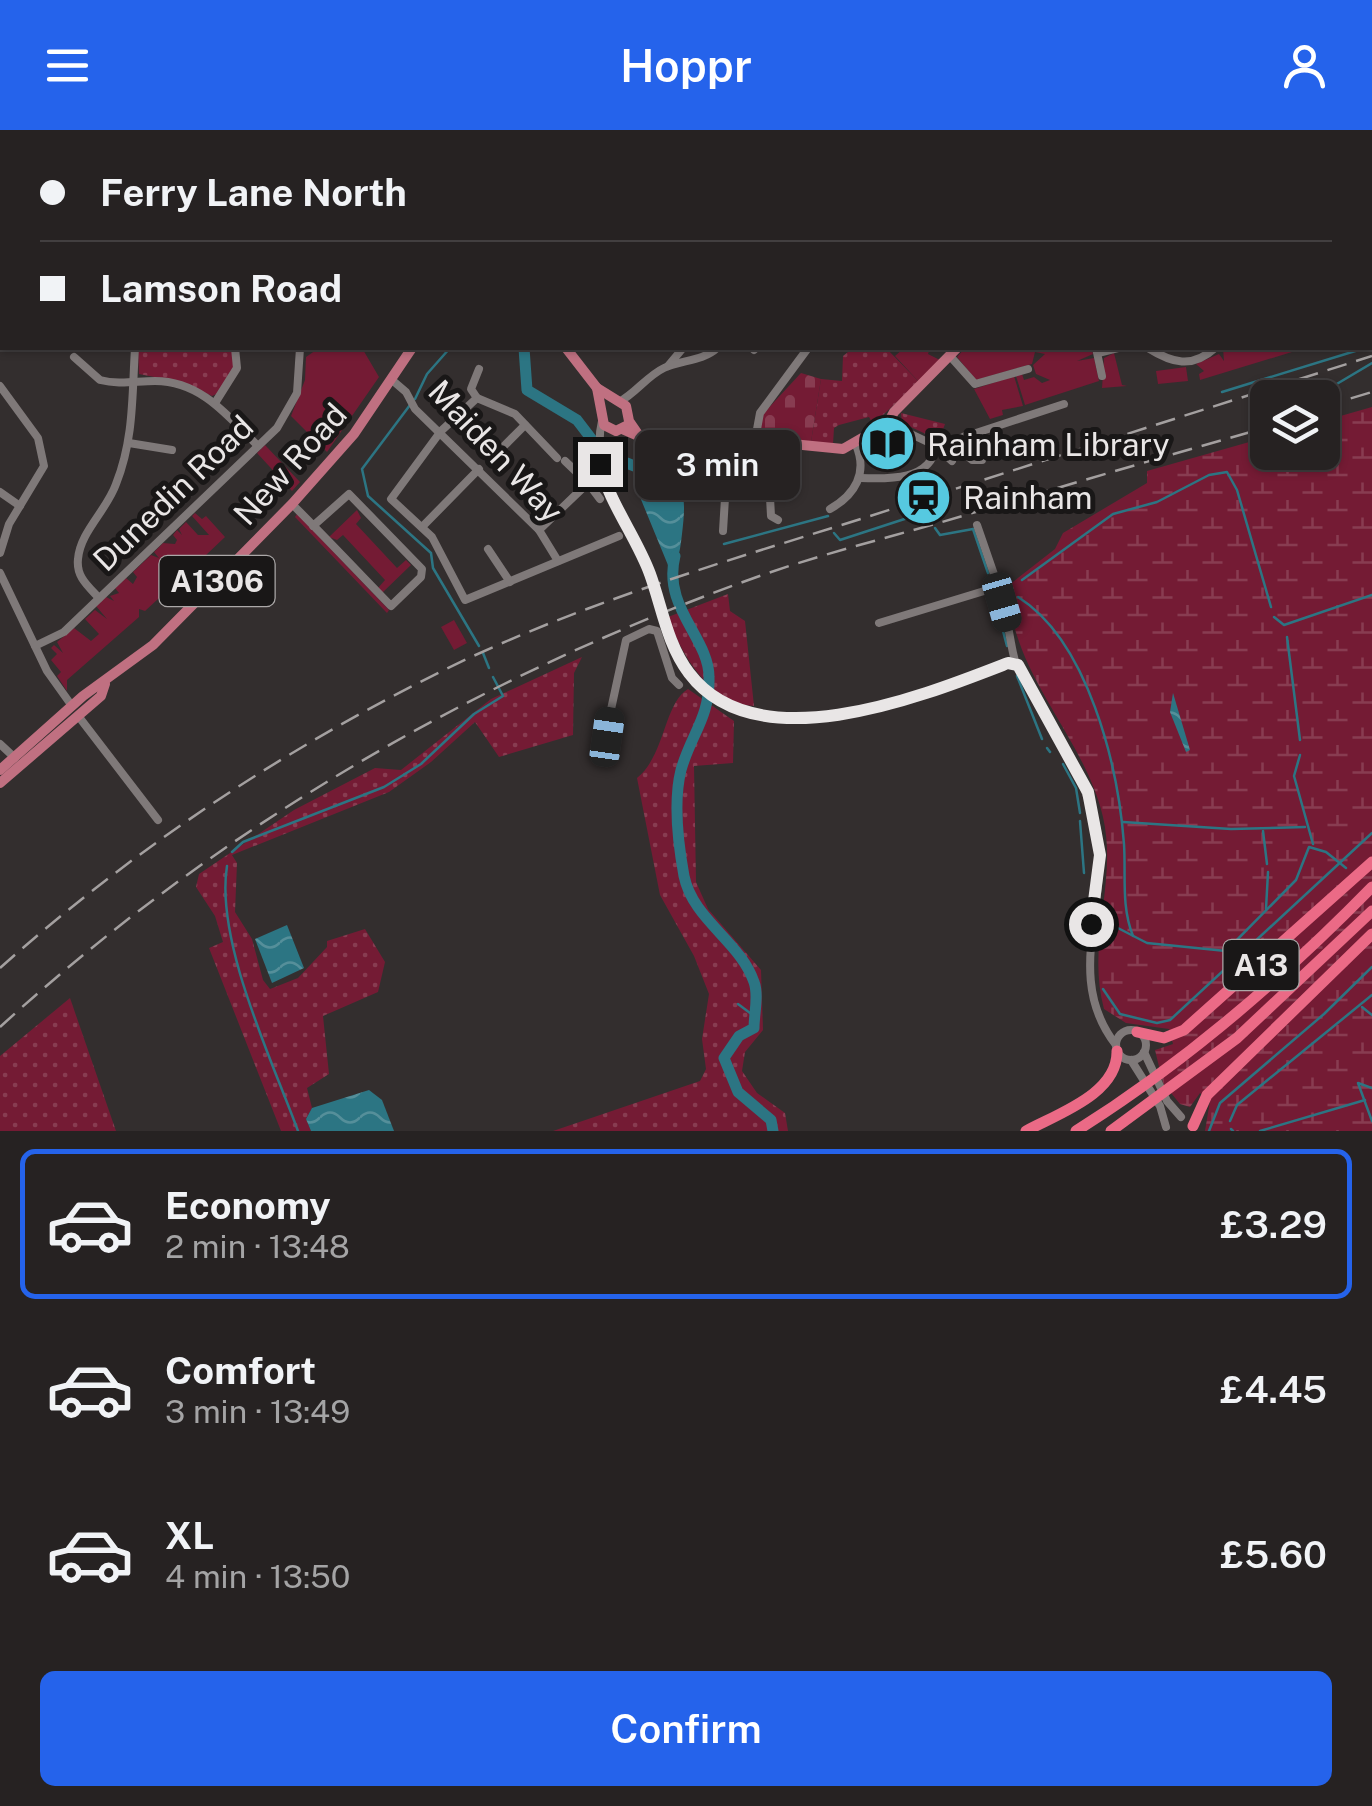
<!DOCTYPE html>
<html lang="en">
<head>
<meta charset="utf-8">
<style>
	body { margin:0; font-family:"Public Sans",sans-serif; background:#2e2a2a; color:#f1f3f6; height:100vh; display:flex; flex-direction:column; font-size:38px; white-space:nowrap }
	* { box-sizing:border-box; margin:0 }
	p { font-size:32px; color:#a4a4a5 }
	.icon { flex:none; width:55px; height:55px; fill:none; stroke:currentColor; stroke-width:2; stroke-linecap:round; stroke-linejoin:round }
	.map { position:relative; height:1001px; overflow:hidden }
	.sheet { display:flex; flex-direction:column; background:#262222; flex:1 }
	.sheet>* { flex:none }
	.banner { position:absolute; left:0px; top:0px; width:1372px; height:220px; box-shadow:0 2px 8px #0004,0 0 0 2px #423f40; display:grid; align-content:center; height:220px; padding:0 40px; background:#262222 }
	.tools { position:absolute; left:1250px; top:250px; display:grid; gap:20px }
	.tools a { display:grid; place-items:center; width:90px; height:90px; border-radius:15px; background:#262222; box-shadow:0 2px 8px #0004,0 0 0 2px #423f40; font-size:50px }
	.end { position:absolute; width:45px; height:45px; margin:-22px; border:12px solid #e9e6e6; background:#111; box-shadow:0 0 0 5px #111 }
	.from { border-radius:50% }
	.bubble { position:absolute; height:70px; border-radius:15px; background:#262222; box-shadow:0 2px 8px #0004,0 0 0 2px #423f40; font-size:32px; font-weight:600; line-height:70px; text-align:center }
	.car { position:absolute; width:30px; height:60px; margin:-30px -15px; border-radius:12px; box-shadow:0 0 8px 2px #0007; background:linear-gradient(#222 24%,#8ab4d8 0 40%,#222 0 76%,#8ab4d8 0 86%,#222 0) }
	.banner b { display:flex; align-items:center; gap:35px; height:95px; font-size:38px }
	.banner b+b { border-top:2px solid #423f40 }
	.banner i { width:25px; height:25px; background:#f1f3f6 }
	ul { padding:18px 0 0; list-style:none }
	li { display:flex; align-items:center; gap:30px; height:150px; margin:0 20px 15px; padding:0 20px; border:5px solid transparent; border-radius:15px }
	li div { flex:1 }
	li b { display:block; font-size:38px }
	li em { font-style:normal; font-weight:600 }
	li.active { border-color:#2563eb }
	li>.icon { width:90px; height:90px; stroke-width:1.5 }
	.action { display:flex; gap:20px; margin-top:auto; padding:20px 40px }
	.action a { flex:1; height:115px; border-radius:15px; background:#2563eb; color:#fff; font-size:40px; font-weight:600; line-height:115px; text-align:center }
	header { display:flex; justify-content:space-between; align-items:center; height:130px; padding:0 40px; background:#2563eb; color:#fff; font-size:45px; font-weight:600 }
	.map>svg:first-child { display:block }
	.grass { fill:url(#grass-dots) }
	.wetland { fill:url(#wetland-marsh) }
	.cemetery { fill:url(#cemetery-stones) }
	.green { fill:#741b34 }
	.water { fill:url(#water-waves) }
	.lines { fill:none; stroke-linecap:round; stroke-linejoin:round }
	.stream { stroke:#2c7583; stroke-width:2.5 }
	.river { stroke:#2c7583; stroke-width:11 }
	.minor { stroke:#7f7979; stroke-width:8 }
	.major { stroke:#c07081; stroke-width:10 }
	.highway { stroke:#eb6a86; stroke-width:11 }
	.rail { stroke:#a4a0a0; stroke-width:2.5; stroke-dasharray:20 10; stroke-linecap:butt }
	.route { stroke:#e9e6e6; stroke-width:12 }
	.labels { text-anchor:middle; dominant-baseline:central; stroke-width:10; stroke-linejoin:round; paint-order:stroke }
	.shield { fill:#191717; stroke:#aba8a8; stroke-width:2.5 }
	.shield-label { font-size:30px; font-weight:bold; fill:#e9e6e6 }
	.poi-label { font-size:32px; fill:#e9e6e6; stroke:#191717; text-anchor:start }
	.street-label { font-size:32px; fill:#e9e6e6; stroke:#191717 }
</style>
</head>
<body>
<header><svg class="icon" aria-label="menu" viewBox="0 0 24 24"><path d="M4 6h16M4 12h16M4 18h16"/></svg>Hoppr<svg class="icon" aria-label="person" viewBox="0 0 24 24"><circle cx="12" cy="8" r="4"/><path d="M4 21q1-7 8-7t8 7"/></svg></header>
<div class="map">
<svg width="1372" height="1001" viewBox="0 0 1372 1001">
	<defs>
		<pattern id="grass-dots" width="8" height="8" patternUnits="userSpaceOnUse" patternTransform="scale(2.5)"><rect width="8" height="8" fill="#741b34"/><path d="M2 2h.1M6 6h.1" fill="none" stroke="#883c51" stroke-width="1.8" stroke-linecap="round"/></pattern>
		<pattern id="wetland-marsh" width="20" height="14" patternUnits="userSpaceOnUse" patternTransform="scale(2.5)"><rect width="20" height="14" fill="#741b34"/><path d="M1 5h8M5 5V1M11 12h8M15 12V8" fill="none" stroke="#883c51"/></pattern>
		<pattern id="cemetery-stones" width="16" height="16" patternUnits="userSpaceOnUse" patternTransform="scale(2.5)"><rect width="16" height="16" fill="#741b34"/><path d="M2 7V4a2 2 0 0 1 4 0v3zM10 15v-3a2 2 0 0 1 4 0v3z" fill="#883c51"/></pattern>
		<pattern id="water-waves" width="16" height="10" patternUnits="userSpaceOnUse" patternTransform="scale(2.5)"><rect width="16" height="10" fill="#2c7583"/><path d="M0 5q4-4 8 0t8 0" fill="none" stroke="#558f9a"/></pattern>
	</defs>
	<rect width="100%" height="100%" fill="#332e2e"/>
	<g class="grass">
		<polygon points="138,218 232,218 234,237 221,262 212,266 185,253 139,244"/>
		<polygon points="853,218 886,218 919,252 873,294 869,287 839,295 834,298 833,314 811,312 821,249 842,251 843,226"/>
		<polygon points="901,283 945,294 939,310 902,293"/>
		<polygon points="297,384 389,480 387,483 295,387"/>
		<path d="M728,464L730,481L745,491L754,576C709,573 681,524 668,487Z"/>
		<polygon points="582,527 574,543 573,605 499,627 475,592 431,632 389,662 232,725 237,733 235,782 252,809 263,850 270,859 298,848 327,817 327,811 365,799 385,832 378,862 323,886 329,944 307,958 312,978 306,989 311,1001 281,1001 209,818 223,812 215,786 196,757 199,744 294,680 375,638 401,640 491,569"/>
		<path d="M688,559L734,591L733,633L694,636L696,752L708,779L761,840L763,900L745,922L742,941L757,963L785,983L788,1001H553L700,951L706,939L702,909L709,864L694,826L660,765L637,648C665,626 664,573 688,559Z"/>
		<polygon points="70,868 116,1001 0,1001 0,926"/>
	</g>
	<path class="wetland" d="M1372,277V1001H1205L1210,971L1200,963L1190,977L1180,974L1163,953L1155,920L1173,914L1169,899L1126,893L1104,879C1086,812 1118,752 1103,687C1084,605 1008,541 1009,455L1055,419L1063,403L1147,353V341L1267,307L1268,322H1322L1323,291Z"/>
	<polygon class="cemetery" points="801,243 821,249 811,312 767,305 759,297 761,286"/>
	<g class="green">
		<polygon points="427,0 611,0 611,2 429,2"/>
		<polygon points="319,218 362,218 379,247 327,322 291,286 305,250 306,227"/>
		<polygon points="904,218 930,218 928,224 940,230 919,252 895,226"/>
		<polygon points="965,218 1091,218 1093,224 1077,231 1094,228 1099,251 1025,275 1016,246 1022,244 1024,250 1034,247 1042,253 1050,250 1036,244 1033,235 1045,224 1035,222 1032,234 976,250 957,227"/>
		<polygon points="1223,218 1305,218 1200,250 1199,244 1204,241 1196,234 1219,224 1224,231"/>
		<polygon points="1114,223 1122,255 1127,256 1102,258 1104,228"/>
		<polygon points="1186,237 1188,251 1158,254 1156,241"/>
		<polygon points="1014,246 1023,276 1002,280 1003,285 990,289 974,259"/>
		<polygon points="265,315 300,352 292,361 257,323"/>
		<polygon points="357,380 361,388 356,394 397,438 406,430 411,435 382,463 378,458 385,450 343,405 337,410 329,407"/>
		<polygon points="195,383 202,389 206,386 225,407 185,445 179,441 183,446 145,481 139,479 139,487 67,550 67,561 57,546 61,542 51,530 57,524 51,518 54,515 63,523 57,512 74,498 91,511 99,504 85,489 95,480 107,489 96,476 106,467 114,471 110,466 119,463 115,458 126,448 133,454 137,447 133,442 151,425 159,428 154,422 163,413 175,414 177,410 173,405 177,400 182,405 179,399 186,392 198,405 209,405 192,386"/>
		<polygon points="454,490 467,513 454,520 441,497"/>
	</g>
	<g class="water">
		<path d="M640,324C686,338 687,363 682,404C680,419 680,429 670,440L633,350V335Z"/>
		<polygon points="1173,563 1190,620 1186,622 1170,582"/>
		<polygon points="287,795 304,838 272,853 255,809"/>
		<polygon points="369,960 382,970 394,1001 311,1001 306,989 312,978"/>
	</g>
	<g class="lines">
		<g class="stream">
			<polyline points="482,0 486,2"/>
			<polyline points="458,2 462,0"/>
			<polyline points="1370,216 1372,215"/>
			<polyline points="1330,258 1372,233"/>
			<polyline points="1222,262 1365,218"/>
			<polyline points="415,269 427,244 450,218"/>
			<polyline points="410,275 362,339 368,366 431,423 433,438 479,516"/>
			<polyline points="673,322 700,348"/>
			<polyline points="935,398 940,405 973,399 988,443"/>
			<polyline points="834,403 840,410 926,382 932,386"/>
			<polyline points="724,414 828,386"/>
			<polyline points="1022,450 1113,384 1157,372 1209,345 1227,342 1237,360 1271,477"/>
			<path d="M1018,467C1088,511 1118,635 1124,714C1126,745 1121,776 1133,806"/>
			<polyline points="996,475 1007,516"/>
			<polyline points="1274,487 1284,495 1372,465"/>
			<polyline points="1287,507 1300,610"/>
			<polyline points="483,523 489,538"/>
			<polyline points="1017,546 1042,609"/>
			<polyline points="1047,618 1050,622"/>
			<polyline points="1300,625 1294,646 1313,714"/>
			<polyline points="1063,634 1076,658 1080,683"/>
			<polyline points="1080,691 1084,743"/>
			<polyline points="1123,692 1231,699 1305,697"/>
			<polyline points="1263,701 1267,734"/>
			<polyline points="232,722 243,712 384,657 421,634 474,584 503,566 493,547"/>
			<path d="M227,736C215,811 272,930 298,1001"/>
			<polyline points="1266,779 1268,742"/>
			<polyline points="1114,796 1147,813 1226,821 1296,750 1309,717 1326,722 1346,738"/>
			<polyline points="1103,859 1120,884 1157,893 1170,890 1372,703"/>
			<polyline points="738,874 754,886"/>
			<polyline points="1362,877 1372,885"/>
			<polyline points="1372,958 1358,953 1372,991"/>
			<polyline points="1230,991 1237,975 1372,865"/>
			<polyline points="1231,999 1233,1001"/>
			<polyline points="1209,1001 1220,973 1324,884 1372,837"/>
			<polyline points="1260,1001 1365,970"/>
		</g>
		<g class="river">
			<polyline points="600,0 601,2"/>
			<polyline points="524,218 527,260 577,290 603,324 637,337 644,344"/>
			<path d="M675,426C662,477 709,508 709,547C710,588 691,604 681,640C673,672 678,713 684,746C693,790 740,811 754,852C759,865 754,884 754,898L739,906L724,928L738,962L771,990L773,1001"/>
		</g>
		<g class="minor">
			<polyline points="254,0 257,2"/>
			<polyline points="1198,0 1200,2"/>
			<polyline points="87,2 91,0"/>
			<polyline points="187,2 189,0"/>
			<polyline points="837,2 838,0"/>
			<polyline points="1370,81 1372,80"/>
			<polyline points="1370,98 1372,106"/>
			<polyline points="0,158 2,156"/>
			<polyline points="1096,218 1102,246"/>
			<path d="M1148,218C1172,233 1192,239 1215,218"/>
			<polyline points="754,220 756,218"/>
			<polyline points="1098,223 1118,218"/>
			<polyline points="950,226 975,254 1028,239"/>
			<path d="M74,227L100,250C119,255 136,251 155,251C201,251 228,286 258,316"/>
			<polyline points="668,236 683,218"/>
			<polyline points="392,250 406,262 415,279 539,400 558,431"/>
			<polyline points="0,256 38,308 44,336 9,394 0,423"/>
			<polyline points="477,268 471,259 479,239"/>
			<path d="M619,272C636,263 647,246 664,238C681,230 703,231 717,218"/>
			<polyline points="215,273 237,238 235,218"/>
			<path d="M602,291C589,345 631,392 649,441C660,472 665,506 683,534C737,621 856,584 936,561C962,554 988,534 1015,533"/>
			<polyline points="888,293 936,316 952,331"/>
			<polyline points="976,303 1064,274"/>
			<polyline points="755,310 760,283 808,218"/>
			<polyline points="767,311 771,386 778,390"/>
			<polyline points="950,312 972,330 982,330"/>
			<polyline points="129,313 172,320"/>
			<polyline points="949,314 965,306"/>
			<polyline points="501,319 525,295"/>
			<polyline points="557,328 515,284 477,268 441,301 391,369 432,407 465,470 619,406"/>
			<path d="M860,348C888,349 931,351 936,316"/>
			<polyline points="588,353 600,369"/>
			<polyline points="0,362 20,376"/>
			<path d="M292,374C326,408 358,442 391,476L421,447L422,439L349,364L313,396"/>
			<path d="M830,379C855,365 868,343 856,315"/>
			<polyline points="977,395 996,450 994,458"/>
			<polyline points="422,397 479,339"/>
			<polyline points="539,400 588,353 565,331"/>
			<polyline points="723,401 725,368 767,366"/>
			<polyline points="488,419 510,452"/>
			<polyline points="0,443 47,541 72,576"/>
			<path d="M99,468C88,456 76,447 78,429C80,402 107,380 116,354C134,309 132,265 135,218"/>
			<path d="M879,493L994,458C1009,481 1008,506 1015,531C1016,535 1023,543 1026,549C1050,601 1086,644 1097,700C1110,775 1063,847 1116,915"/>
			<polyline points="35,516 64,502 277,298 297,263 300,218"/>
			<polyline points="79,587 158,690"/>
			<polyline points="0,614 15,628"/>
			<polyline points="602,621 626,510 649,499 657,501 672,548 679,555"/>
			<circle cx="1131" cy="915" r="15"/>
			<polyline points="1144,922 1167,971 1181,987"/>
			<polyline points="1131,930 1160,976 1166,997"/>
		</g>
		<g class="major">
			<polyline points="365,0 366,2"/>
			<polyline points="528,2 529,0"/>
			<polyline points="1155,2 1158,0"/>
			<polyline points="566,218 597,258 626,276 629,291 640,307"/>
			<polyline points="597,258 604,295 616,301 626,296"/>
			<polyline points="622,299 661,316 732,308 843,319 888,293 894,282 957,218"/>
			<polyline points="0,640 83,566 153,515 292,374 354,304 412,218"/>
			<polyline points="0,653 101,566 105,554"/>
		</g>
		<g class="highway">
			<polyline points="1137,902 1164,908 1184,900 1372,732"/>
			<polyline points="1193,996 1207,965 1372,804"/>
			<path d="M1026,1001C1057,984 1118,964 1117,921"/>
			<path d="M1076,1001C1186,932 1281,850 1372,757"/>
			<polyline points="1111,1001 1237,908 1372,781"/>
		</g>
		<g class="rail">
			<polyline points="1322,277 1372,262"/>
			<path d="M0,838C140,713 299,609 469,528C596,469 730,430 864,388C1033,334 1202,280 1372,226"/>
			<path d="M0,897C218,698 477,547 754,448C815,426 879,410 942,392C1050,360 1159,328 1268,297"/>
		</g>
	</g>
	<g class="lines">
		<path class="route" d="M600,334C608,371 637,408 650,444C662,477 667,514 689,543C757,633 923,566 1008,533L1018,535L1088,662L1100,725L1091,794"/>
	</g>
	<defs>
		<symbol id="library-disc" viewBox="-11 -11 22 22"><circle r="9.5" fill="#56c9e0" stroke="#191717"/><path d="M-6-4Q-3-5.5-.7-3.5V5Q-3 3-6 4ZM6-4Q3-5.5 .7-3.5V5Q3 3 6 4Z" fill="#111"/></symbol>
		<symbol id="station-disc" viewBox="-11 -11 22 22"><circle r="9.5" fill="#56c9e0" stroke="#191717"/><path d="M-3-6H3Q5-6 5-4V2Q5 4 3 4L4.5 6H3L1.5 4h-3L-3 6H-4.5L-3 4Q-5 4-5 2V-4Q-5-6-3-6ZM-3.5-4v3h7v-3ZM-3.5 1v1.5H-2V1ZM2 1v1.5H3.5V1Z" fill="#111"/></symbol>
	</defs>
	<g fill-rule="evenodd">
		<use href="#library-disc" x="856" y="282" width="63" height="63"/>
		<use href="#station-disc" x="892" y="336" width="63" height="63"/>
	</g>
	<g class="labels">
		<g class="shield">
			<rect x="159.5" y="426" width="115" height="50" rx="8"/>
			<rect x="1223.5" y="810" width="75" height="50" rx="8"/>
		</g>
		<g class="shield-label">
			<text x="217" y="451">A1306</text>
			<text x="1261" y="835">A13</text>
		</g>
		<g class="poi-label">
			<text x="927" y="314">Rainham Library</text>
			<text x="963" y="367">Rainham</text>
		</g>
		<g class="street-label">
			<text transform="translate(496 321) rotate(47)">Maiden Way</text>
			<text transform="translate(290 334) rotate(-48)">New Road</text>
			<text transform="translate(173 363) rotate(-44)">Dunedin Road</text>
		</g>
	</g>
</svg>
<div class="tools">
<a><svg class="icon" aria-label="layers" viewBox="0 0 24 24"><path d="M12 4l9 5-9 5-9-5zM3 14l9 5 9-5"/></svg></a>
</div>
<i class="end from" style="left:1091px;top:794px"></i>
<i class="end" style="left:600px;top:334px"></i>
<div class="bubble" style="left:635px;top:300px;width:165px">3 min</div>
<i class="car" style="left:1002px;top:472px;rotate:164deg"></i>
<i class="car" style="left:607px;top:607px;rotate:8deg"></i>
<div class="banner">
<b><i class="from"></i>Ferry Lane North</b>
<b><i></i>Lamson Road</b>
</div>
</div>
<section class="sheet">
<ul>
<li class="active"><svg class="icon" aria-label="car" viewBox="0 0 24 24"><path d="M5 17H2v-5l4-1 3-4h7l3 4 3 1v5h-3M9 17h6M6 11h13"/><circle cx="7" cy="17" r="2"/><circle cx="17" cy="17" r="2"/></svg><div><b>Economy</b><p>2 min · 13:48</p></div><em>£3.29</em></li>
<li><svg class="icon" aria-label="car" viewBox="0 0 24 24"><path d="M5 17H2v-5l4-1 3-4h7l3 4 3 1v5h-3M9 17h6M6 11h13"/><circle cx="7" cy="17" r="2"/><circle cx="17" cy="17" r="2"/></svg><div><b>Comfort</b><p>3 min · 13:49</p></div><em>£4.45</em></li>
<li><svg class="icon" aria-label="car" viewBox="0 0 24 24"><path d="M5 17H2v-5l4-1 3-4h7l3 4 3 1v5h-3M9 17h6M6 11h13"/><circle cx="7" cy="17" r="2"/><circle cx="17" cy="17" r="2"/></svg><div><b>XL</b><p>4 min · 13:50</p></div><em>£5.60</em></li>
</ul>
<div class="action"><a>Confirm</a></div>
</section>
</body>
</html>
